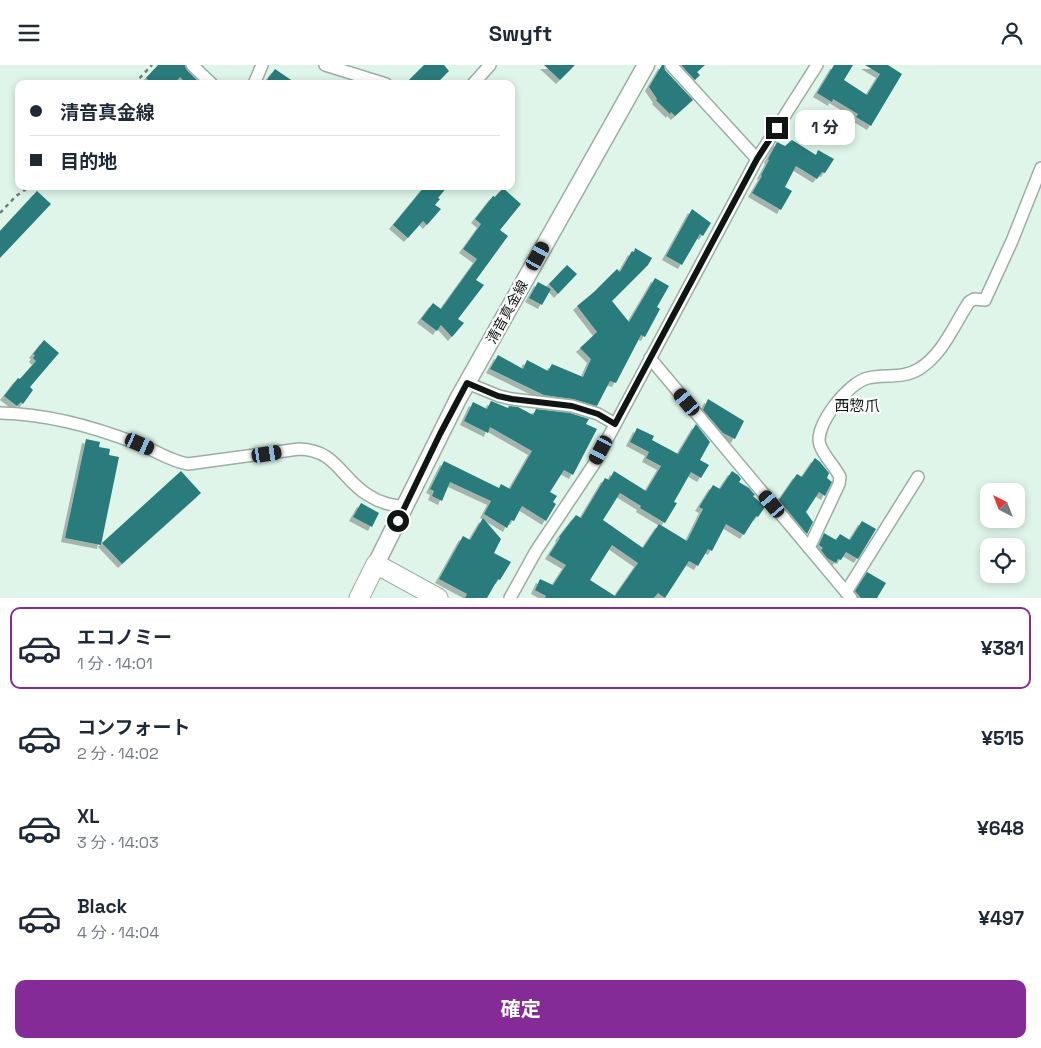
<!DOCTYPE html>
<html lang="ja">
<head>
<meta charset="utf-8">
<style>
	body { margin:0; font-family:"Space Grotesk","Noto Sans JP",sans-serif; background:#f6f6f7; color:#1f2937; height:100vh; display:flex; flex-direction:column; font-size:19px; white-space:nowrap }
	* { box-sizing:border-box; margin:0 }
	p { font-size:16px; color:#747a83 }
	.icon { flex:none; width:28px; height:28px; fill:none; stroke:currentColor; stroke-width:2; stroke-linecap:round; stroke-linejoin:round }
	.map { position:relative; height:533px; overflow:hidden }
	.drawer { display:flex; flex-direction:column; background:#fff; flex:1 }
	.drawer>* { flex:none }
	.hud { position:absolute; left:15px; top:15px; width:500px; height:110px; border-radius:10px; box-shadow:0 2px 8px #0003; display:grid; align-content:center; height:110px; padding:0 15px; background:#fff }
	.needle { width:32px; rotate:318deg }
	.fabs { position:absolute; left:980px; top:418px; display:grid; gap:10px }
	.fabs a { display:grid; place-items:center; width:45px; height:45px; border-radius:10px; background:#fff; box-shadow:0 2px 8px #0003; font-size:25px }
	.end { position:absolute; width:22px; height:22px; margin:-11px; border:6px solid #0e1512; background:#fff; box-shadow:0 0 0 2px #fff }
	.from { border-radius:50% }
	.bubble { position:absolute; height:35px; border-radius:10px; background:#fff; box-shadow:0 2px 8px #0003; font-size:16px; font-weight:700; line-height:35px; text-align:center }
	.car { position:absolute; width:15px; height:30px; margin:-15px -8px; border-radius:6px; box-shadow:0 0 4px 1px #0007; background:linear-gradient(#222 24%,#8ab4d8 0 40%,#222 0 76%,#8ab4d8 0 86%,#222 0) }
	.hud b { display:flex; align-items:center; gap:18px; height:48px; font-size:19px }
	.hud b+b { border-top:1px solid #e0e1e3 }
	.hud i { width:12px; height:12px; background:#1f2937 }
	ul { padding:9px 0 0; list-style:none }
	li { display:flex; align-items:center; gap:15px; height:82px; margin:0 10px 8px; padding:0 5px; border:2px solid transparent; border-radius:10px }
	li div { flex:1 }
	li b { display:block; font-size:19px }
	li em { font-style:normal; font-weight:700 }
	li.on { border-color:#852b97 }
	li>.icon { width:45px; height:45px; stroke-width:1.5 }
	.action { display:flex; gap:10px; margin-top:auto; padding:10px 15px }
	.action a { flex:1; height:58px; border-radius:10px; background:#852b97; color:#fff; font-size:20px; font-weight:700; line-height:58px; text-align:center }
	header { display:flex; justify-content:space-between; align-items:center; height:65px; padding:0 15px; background:#fff; font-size:22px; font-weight:700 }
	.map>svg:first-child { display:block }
	.building { fill:#2a7b7b; fill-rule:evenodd; filter:url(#shadow) }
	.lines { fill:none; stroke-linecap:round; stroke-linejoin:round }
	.minor-casing { stroke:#9aaea4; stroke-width:14 }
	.secondary-casing { stroke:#9aaea4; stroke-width:19 }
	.primary-casing { stroke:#9aaea4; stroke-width:21 }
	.path { stroke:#6f7d77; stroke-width:2.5; stroke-dasharray:4 4; stroke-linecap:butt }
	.minor { stroke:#fff; stroke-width:11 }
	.secondary { stroke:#fff; stroke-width:16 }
	.primary { stroke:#fff; stroke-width:19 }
	.route { stroke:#0e1512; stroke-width:6 }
	.labels { text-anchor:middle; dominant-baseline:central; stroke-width:4.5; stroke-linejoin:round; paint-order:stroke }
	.street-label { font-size:14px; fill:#0e1512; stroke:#fff }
	.neighbourhood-label { font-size:15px; fill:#0e1512; stroke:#fff }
</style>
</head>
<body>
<header><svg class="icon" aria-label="menu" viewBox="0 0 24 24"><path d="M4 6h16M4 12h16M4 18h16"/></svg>Swyft<svg class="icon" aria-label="person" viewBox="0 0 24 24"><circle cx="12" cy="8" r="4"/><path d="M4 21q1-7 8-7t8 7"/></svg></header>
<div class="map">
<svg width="1041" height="533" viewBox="0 0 1041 533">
	<defs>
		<filter id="shadow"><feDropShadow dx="-4" dy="4" stdDeviation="0" flood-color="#0004"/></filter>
	</defs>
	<rect width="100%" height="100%" fill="#dff5ea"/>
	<g class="building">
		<polygon points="158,0 185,0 187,5 201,19 187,19 180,12 174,19 152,19 146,13"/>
		<polygon points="424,0 444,0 449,6 436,19 405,19"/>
		<polygon points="544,0 575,0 560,15"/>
		<polygon points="662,0 664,0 665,5 693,35 675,51 671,47 670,49 656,35 657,34 649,22"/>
		<polygon points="681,0 705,0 697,7 700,10 695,15"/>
		<polygon points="834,0 853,0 844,15 867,30 880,9 865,0 888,0 902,9 871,61 856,52 858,49 833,34 832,37 817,28"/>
		<polygon points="275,4 297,19 264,19"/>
		<polygon points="792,75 816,90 818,85 834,94 825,108 822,107 817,114 796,101 785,122 792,126 781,145 752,128 762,111 761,110 769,95 768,94 777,77 785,81"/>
		<polygon points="425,121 448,121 438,133 440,134 435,140 441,144 427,160 423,156 408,173 393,160"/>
		<polygon points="503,123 521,139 500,165 508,171 476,215 484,220 458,254 464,258 452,272 441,260 437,266 421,254 433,238 441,244 477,194 463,184 481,159 475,154 493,131 495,132"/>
		<polygon points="37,126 51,139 0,193 0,166"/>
		<polygon points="692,144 711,158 703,171 700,169 682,200 666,191"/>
		<polygon points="635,183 652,193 648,200 612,236 629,257 655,213 669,221 657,242 660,244 645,272 641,270 616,318 610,316 598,339 597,341 573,334 544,330 490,304 498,290 523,304 527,295 548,306 552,299 583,312 591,294 580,283 597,267 577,241 594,227 617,204 620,207 632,186 634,187"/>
		<polygon points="567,200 577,209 558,229 549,219"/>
		<polygon points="538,217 551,224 542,240 529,233"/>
		<polygon points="44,275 59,288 30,322 33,325 23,339 21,337 17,341 4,331 18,313 20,314 36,296 33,293 35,290 33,289"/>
		<polygon points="708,334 744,356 735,374 723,368 703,345"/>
		<polygon points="491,336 508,343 509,341 518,342 533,350 536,344 570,348 589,354 586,359 597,364 573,410 564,405 550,427 557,431 553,437 556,439 546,456 522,441 514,456 511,455 507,463 484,449 491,436 450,417 442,436 432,431 434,426 430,424 444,396 499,423 501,419 510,424 532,386 490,362 488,368 464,356 473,337 487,344"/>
		<path d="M696,359L710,377L700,395L709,400L701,413L691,407L674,437L677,438L665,458L640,443L641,441L620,428L603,455L643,483L659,459L687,476L703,444L699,442L713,420L720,424L732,406L738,410L741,414L739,417L749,423L755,430L753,431L765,442L758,452L756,451L744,470L726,459L712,486L708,484L698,501L689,496L665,533L658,528L654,533H545L546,531L535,525L540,514L553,520L566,500L549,490L560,473L559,472L576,450L581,453L605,413L609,415L614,406L646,426L661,401L646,393L649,387L630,377L637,363L654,371L652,375L678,389ZM612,480L638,498L615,531L590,515Z"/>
		<polygon points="86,374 100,377 99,382 110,384 109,390 119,392 101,480 65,473"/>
		<polygon points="815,393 820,397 829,408 827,413 832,417 825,431 819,427 806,447 813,457 807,469 779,435 797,409 802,412"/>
		<polygon points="181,406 201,428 122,499 102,478"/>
		<polygon points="361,438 379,448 372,462 353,452"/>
		<polygon points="483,453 501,474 494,488 511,497 500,515 498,514 487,533 465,533 467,529 439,514 463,471 470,475"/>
		<polygon points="862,456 876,464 858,494 846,487 841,495 838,494 836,498 827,493 821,485 823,483 819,480 824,468 836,475 840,469 850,475"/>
		<polygon points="867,507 886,518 877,533 861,533 855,526"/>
	</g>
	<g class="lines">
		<defs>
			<g id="minor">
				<polyline points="192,0 212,19"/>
				<polyline points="325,0 386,19"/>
				<polyline points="671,0 757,94"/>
				<polyline points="254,19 262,0"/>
				<polyline points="473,19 490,0"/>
				<polyline points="650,293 851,533"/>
				<polyline points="467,318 499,331 512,334 572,341 598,349 615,359"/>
				<path d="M0,348C46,349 95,362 138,379C155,385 170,396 188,399L299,384C337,385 340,413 368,430C380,438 391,440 405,442"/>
				<path d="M809,483L839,419L840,412C835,401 824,392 820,380C813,361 849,317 868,313C885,309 903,314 919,304C943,289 954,260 969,237L974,234L985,235L1012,176L1041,103"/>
				<polyline points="846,527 918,412"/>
				<polyline points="510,533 536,486 594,399 757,94 817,0"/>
			</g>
			<polyline id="secondary" points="376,499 458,334 646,0"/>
			<polyline id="primary" points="359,533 376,499 438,533"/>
		</defs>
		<use href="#minor" class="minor-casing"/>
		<use href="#secondary" class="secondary-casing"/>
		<use href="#primary" class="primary-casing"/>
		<g class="path">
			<polyline points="134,19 152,0"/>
			<polyline points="0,148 16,131 31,121"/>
		</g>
		<use href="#minor" class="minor"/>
		<use href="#secondary" class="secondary"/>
		<use href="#primary" class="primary"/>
	</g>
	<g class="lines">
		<polyline class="route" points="398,456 440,369 467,318 498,331 512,334 572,341 598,349 615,359 757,94 777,63"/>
	</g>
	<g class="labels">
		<g class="street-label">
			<text transform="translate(507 247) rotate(-61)">清音真金線</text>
		</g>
		<g class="neighbourhood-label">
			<text x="857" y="340">西惣爪</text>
		</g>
	</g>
</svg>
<div class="fabs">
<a><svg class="needle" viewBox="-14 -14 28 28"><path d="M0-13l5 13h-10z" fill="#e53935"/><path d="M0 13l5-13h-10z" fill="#747a83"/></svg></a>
<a><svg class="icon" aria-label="locate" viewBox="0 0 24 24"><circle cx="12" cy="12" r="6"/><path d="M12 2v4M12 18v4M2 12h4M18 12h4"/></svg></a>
</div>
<i class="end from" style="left:398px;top:456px"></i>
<i class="end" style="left:777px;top:63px"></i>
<div class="bubble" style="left:795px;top:45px;width:60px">1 分</div>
<i class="car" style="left:538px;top:191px;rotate:29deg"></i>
<i class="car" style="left:687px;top:337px;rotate:320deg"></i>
<i class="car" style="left:140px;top:379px;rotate:114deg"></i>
<i class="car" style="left:601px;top:385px;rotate:208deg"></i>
<i class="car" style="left:267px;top:389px;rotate:81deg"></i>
<i class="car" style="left:772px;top:439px;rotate:320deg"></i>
<div class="hud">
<b><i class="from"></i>清音真金線</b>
<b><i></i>目的地</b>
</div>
</div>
<section class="drawer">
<ul>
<li class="on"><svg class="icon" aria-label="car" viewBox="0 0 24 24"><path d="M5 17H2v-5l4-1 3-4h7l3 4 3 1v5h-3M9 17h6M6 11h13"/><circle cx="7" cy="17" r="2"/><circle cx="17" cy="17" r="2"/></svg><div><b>エコノミー</b><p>1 分 · 14:01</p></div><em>¥381</em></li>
<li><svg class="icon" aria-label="car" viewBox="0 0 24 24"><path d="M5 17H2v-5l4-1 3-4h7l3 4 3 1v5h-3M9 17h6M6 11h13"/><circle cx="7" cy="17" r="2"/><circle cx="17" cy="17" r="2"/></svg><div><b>コンフォート</b><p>2 分 · 14:02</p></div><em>¥515</em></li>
<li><svg class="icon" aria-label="car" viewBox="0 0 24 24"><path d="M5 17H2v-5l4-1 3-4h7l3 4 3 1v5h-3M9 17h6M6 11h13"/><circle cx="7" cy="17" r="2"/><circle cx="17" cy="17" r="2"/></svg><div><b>XL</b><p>3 分 · 14:03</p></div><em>¥648</em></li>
<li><svg class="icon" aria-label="car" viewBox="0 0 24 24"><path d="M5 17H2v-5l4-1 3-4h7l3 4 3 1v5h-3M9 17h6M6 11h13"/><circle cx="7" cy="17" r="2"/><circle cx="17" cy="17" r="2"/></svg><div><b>Black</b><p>4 分 · 14:04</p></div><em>¥497</em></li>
</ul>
<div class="action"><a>確定</a></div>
</section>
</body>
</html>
